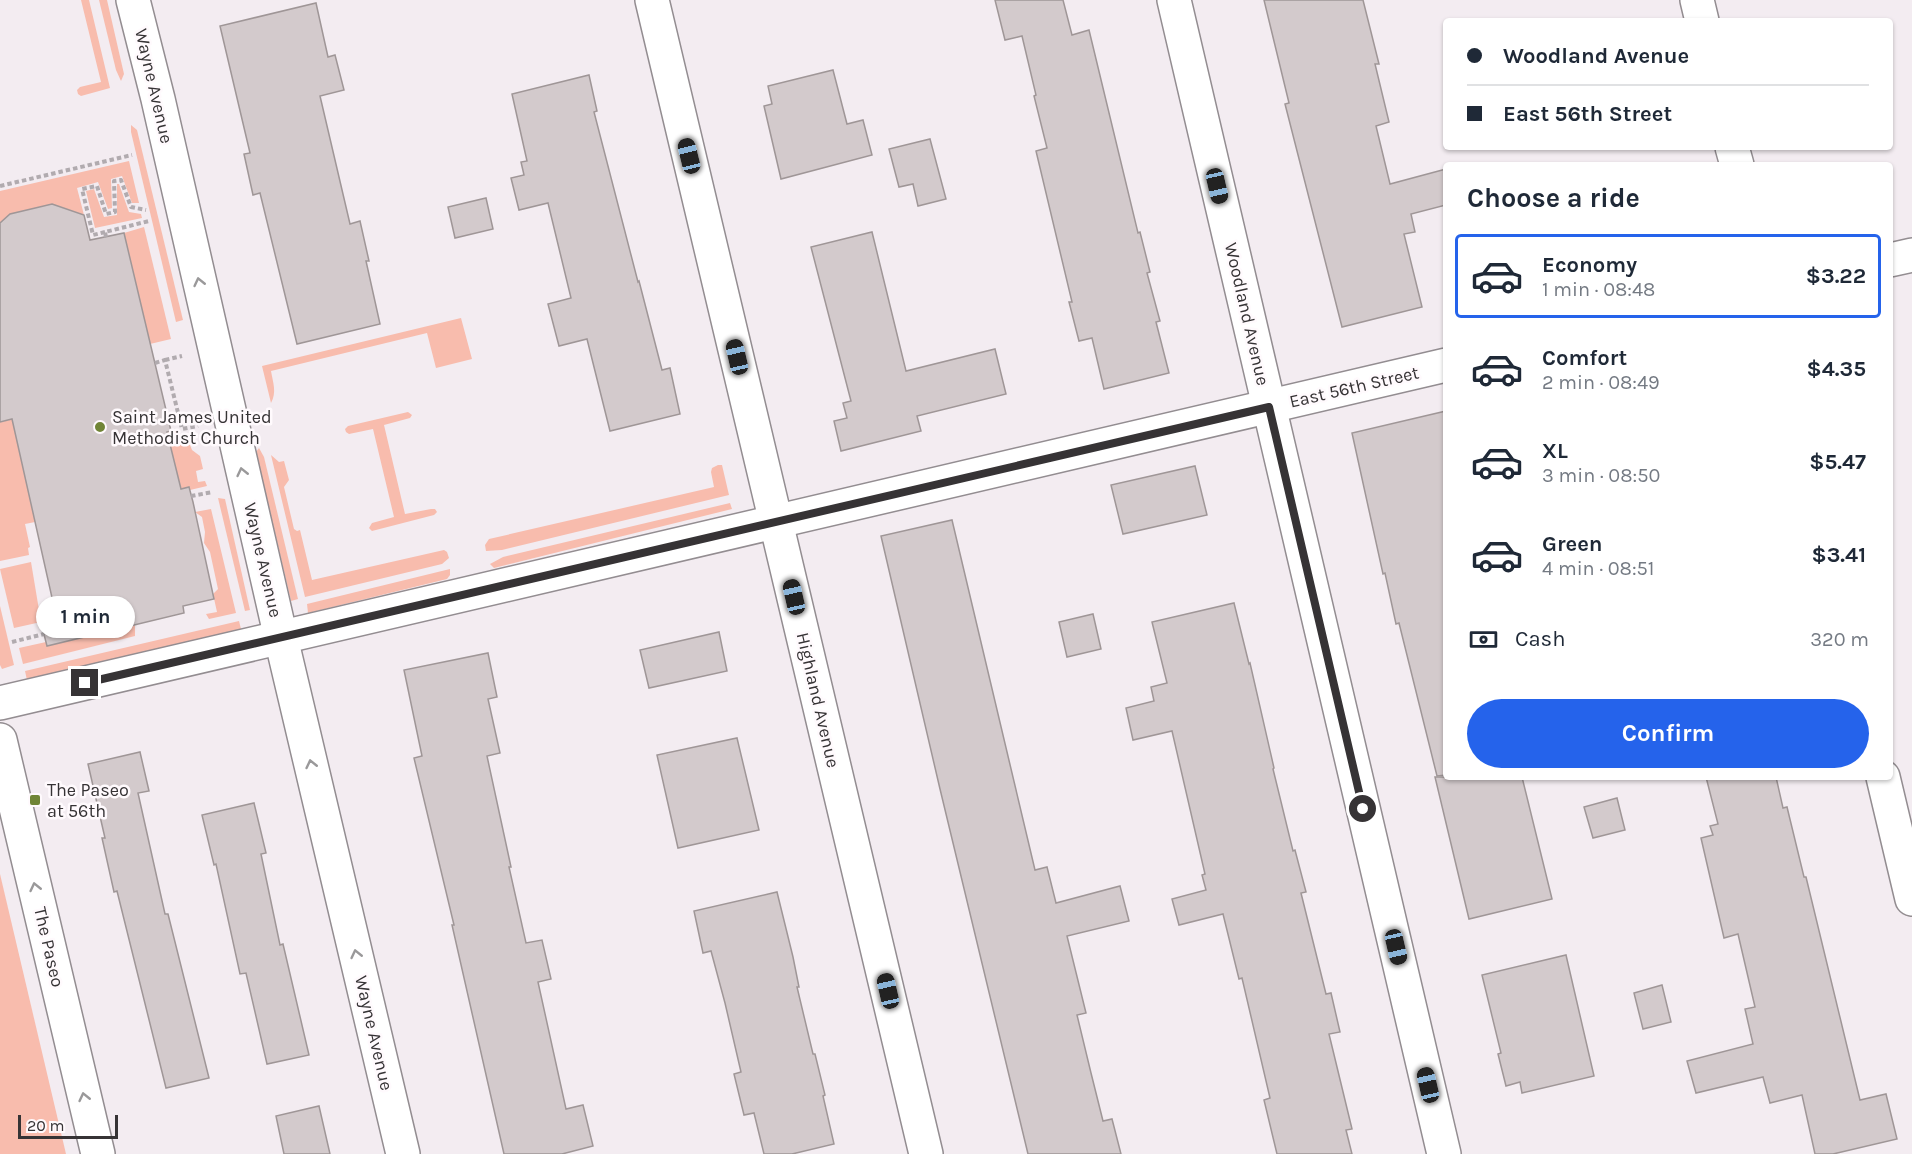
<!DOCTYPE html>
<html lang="en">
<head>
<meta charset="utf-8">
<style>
	body { margin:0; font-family:Karla,sans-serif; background:#f2f2f3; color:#1f2937; height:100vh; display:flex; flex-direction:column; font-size:22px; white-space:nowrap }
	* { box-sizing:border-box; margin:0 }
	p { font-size:20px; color:#747a83 }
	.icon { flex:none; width:33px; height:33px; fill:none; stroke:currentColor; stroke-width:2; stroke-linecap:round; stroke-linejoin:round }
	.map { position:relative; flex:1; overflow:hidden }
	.sheet { position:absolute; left:1443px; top:162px; width:450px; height:618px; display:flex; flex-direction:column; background:#fff; border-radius:6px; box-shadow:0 2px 4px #0004 }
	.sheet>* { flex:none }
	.banner { position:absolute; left:1443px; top:18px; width:450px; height:132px; border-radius:6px; box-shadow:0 2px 4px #0004; display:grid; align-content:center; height:132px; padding:0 24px; background:#fff }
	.scale { position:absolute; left:18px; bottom:15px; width:100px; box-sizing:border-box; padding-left:6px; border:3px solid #363335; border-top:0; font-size:16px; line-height:21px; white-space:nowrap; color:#363335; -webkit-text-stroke:4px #fffafd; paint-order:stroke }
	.end { position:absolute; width:27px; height:27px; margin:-14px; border:8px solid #363335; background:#fff; box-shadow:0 0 0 3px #fff }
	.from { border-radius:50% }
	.bubble { position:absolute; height:42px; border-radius:21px; background:#fff; box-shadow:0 2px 4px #0004; font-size:20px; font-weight:700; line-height:42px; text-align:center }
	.car { position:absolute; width:18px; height:36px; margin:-18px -9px; border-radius:8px; box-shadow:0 0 4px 2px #0007; background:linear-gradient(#222 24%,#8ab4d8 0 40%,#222 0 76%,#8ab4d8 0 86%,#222 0) }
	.banner b { display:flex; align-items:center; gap:21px; height:57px; font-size:22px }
	.banner b+b { border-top:2px solid #e0e1e3 }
	.banner i { width:15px; height:15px; background:#1f2937 }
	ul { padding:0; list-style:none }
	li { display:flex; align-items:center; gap:18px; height:84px; margin:0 12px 9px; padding:0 12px; border:3px solid transparent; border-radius:6px }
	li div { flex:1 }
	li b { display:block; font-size:22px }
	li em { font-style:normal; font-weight:700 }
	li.on { border-color:#2563eb }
	li>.icon { width:54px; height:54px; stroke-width:1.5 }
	h2 { padding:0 24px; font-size:27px; line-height:72px }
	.pay { display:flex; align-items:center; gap:15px; height:66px; padding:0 24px; font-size:22px }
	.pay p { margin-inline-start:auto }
	.button { display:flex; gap:12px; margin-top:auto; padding:12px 24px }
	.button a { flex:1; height:69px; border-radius:36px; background:#2563eb; color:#fff; font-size:24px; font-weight:700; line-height:69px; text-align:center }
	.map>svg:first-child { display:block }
	.green { fill:#f8bcad }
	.building { fill:#d3cacc; stroke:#9f9697; stroke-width:1.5 }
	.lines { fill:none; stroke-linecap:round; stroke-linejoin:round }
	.minor-casing { stroke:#938d91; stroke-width:36 }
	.secondary-casing { stroke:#938d91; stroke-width:36 }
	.path { stroke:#b1abaf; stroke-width:4; stroke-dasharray:4.5 3; stroke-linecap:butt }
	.minor { stroke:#fff; stroke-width:33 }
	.secondary { stroke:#fff; stroke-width:33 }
	.oneway { stroke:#9a999a }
	.route { stroke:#363335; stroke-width:8 }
	.poi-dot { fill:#708536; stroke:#fffafd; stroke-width:2 }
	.labels { text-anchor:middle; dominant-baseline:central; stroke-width:5; stroke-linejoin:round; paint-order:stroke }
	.street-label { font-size:18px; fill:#363335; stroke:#fffafd }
	.poi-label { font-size:18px; fill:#363335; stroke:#fffafd; text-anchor:start }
</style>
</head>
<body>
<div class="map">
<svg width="1912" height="1154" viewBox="0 0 1912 1154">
	<rect width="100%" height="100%" fill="#f3ecf1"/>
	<g class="green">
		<polygon points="81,0 89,0 110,88 81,96 78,94 77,90 80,87 101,82"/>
		<polygon points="99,0 107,0 124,74 121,81 116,70"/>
		<polygon points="131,125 137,130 183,320 176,322 131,132"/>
		<polygon points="129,161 139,203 132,203 122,176 111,179 112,208 108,209 98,182 77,188 84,215 52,204 10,214 0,223 0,191"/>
		<polygon points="117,184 119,184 129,212 141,214 142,218 95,228 86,191 94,189 104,217 117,215"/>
		<polygon points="144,227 171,339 150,344 124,233"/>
		<path d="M461,318L472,359L436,368L427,333L271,371C273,383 277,392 271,403L262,366Z"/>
		<polygon points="408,412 412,415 410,418 384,425 405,514 431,509 435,509 437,512 434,515 372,531 369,528 372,523 394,517 373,429 349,434 346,432 345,429 348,426"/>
		<polygon points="28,416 49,513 34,517 35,522 25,524 30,547 28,548 29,555 0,561 0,422"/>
		<polygon points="176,431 179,437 188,440 192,450 200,456 203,469 196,471 198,482 205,481 207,486 190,490 189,487 181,489 167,432"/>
		<polygon points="259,448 264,457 298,599 291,601 256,452"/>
		<polygon points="271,455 279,462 284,461 289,480 284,487 294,529 297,531 300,530 312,580 444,550 447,552 449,558 442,564 305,597"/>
		<polygon points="718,465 722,465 729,495 502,550 486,551 485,545 489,539 714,487 711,472 712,468"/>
		<polygon points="218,498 225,499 250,610 245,611"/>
		<polygon points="730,503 732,509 494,568 490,564 503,557"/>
		<polygon points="211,509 236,613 209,619 206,614 217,612 213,594 218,589 210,552 204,543 205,532 202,517 195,512"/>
		<polygon points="31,562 41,622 14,628 0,569"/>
		<polygon points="450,569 450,575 447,579 308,613 307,604"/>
		<polygon points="0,606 14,665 2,669 0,665"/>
		<polygon points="239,621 241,629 27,680 25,671"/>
		<polygon points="135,625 135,636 23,664 19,648 46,642 47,646"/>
		<polygon points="0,874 66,1154 0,1154"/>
	</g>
	<g class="building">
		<polygon points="995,0 1063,0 1072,35 1089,30 1138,233 1140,232 1150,272 1147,273 1160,321 1156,322 1169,373 1104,389 1092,338 1079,341 1069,302 1072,302 1036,151 1047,148 1034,96 1036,95 1022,36 1005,40"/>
		<polygon points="1264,0 1363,0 1379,64 1375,64 1389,122 1376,126 1390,184 1446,169 1446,205 1411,214 1415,232 1404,234 1422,307 1342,327 1285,104 1289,103"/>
		<polygon points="316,3 328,57 335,55 344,90 320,96 350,224 360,221 369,261 366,261 380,324 297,344 260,193 253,195 244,154 250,153 220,26"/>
		<polygon points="833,70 847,124 863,120 872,155 781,179 764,106 772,104 768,86"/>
		<polygon points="589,75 597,111 594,112 638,282 639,281 662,370 670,368 680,414 610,431 587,339 559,346 548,304 571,298 548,203 519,210 511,178 524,175 521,162 527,161 512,94"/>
		<polygon points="930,139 946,199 918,206 913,184 899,187 889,149"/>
		<polygon points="486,198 493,229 455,238 448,207"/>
		<polygon points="52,204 84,215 90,240 124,233 171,431 167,432 181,489 189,487 193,502 214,599 183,606 184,613 47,646 39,615 55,611 12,419 0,422 0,223 10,214"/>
		<polygon points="872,232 906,371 995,349 1006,394 917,416 921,431 841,451 834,421 847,418 843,403 851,401 811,247"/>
		<polygon points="1446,411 1446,775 1437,776 1399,623 1396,624 1385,573 1383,574 1352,433"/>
		<polygon points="1195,466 1207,515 1123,534 1111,485"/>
		<polygon points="952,520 1035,870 1047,867 1056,903 1120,886 1129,921 1067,936 1086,1013 1077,1015 1091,1073 1103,1121 1112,1119 1121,1154 1028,1154 940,789 881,536"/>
		<polygon points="1234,603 1249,664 1250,663 1274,768 1273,769 1293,851 1295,850 1306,892 1301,893 1326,994 1331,993 1340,1032 1329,1034 1352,1129 1346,1130 1352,1154 1277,1154 1264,1100 1270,1098 1242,978 1239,979 1223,914 1179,925 1172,899 1206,890 1202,875 1205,874 1172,731 1133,740 1126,708 1154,701 1151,687 1167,683 1152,622"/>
		<polygon points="1093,614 1101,649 1067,657 1059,622"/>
		<polygon points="719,632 727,671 649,688 640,650"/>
		<polygon points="488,653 497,697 488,699 500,753 487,756 511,867 509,867 526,943 542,940 551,979 538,982 566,1109 583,1105 593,1146 562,1154 504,1154 452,925 454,925 414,758 422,756 404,670"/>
		<polygon points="737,738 759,830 678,848 657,755"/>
		<polygon points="140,752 149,791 138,793 165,914 168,914 209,1078 166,1088 117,891 114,892 102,838 105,838 88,764"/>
		<polygon points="1435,777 1522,777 1552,899 1469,919"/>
		<polygon points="1706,777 1776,777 1783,808 1787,807 1804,877 1806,877 1860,1100 1886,1094 1897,1139 1833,1154 1815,1154 1802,1095 1770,1103 1763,1077 1696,1093 1687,1061 1753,1044 1745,1009 1755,1007 1738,934 1724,938 1701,838 1713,835 1710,826 1718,824"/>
		<polygon points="1617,798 1625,830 1593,838 1584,807"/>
		<polygon points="254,803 266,853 261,854 280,945 283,944 309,1055 267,1064 246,973 240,974 216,864 214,865 202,815"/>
		<polygon points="777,892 793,957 799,987 797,987 813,1054 815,1054 825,1095 823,1096 834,1144 792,1154 764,1154 754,1113 744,1115 734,1074 741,1072 725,1003 711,951 703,953 694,911"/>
		<polygon points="1566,955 1594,1076 1522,1093 1520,1082 1506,1086 1498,1054 1501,1053 1482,975"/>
		<polygon points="1662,985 1671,1022 1643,1029 1634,993"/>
		<polygon points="319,1106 330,1154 284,1154 276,1116"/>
	</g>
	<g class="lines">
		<defs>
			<g id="minor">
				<polyline points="133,0 158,99 281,638 403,1154"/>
				<polyline points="652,0 926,1154"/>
				<polyline points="1174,0 1444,1154"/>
				<polyline points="1697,0 1702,21"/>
				<polyline points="1732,147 1737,165"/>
				<polyline points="1890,260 1912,255"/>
				<polyline points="0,703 1446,365"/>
				<polyline points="1883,777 1912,899"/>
			</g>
			<polyline id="secondary" points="0,740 98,1154"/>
		</defs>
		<use href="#minor" class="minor-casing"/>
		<use href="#secondary" class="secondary-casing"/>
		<g class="path">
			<polyline points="0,186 132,155"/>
			<polyline points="105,232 93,235 82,189 97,186 106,214 115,212 114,181 121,180 131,207 146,210"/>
			<polyline points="106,237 105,232 149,221"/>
			<polyline points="165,360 182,356"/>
			<polyline points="155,363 165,360 182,429 198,426"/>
			<polyline points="191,496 213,492"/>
			<polyline points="12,642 44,634"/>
		</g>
		<use href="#minor" class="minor"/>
		<use href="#secondary" class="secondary"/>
	</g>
	<defs><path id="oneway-chevron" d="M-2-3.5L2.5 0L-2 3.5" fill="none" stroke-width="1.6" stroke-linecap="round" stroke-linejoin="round" transform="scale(1.5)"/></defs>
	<g class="oneway">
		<use href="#oneway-chevron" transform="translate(199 282) rotate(-103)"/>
		<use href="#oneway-chevron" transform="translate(242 472) rotate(-103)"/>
		<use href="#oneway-chevron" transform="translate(311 764) rotate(-103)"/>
		<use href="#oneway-chevron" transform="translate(35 887) rotate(-103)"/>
		<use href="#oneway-chevron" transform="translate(356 954) rotate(-103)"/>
		<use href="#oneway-chevron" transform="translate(84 1097) rotate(-103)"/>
	</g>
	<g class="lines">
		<polyline class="route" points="85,683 1269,407 1363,809"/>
	</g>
	<g class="poi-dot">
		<circle cx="100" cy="427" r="6"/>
		<rect x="29" y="794" width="12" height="12" rx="3"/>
	</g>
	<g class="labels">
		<g class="street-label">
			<text transform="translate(154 86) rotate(77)">Wayne Avenue</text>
			<text transform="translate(1247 314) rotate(77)">Woodland Avenue</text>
			<text transform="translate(1354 387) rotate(-13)">East 56th Street</text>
			<text transform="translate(263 560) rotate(77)">Wayne Avenue</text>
			<text transform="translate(818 700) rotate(77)">Highland Avenue</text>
			<text transform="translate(49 947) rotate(77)">The Paseo</text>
			<text transform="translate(374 1033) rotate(77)">Wayne Avenue</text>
		</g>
		<g class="poi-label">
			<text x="112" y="417">Saint James United<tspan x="112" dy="21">Methodist Church</tspan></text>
			<text x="47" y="790">The Paseo<tspan x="47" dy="21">at 56th</tspan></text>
		</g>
	</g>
</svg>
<div class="scale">20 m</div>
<i class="end from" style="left:1363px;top:809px"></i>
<i class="end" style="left:85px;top:683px"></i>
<div class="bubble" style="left:36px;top:596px;width:99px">1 min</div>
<i class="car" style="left:689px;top:156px;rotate:346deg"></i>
<i class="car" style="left:1217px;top:186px;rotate:167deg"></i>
<i class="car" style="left:737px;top:357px;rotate:347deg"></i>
<i class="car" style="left:794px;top:597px;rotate:347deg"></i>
<i class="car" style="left:1396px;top:947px;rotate:167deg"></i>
<i class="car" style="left:888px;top:991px;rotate:347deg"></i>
<i class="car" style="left:1428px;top:1085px;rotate:347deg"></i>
<div class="banner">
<b><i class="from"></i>Woodland Avenue</b>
<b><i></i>East 56th Street</b>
</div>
<section class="sheet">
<h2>Choose a ride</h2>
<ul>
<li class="on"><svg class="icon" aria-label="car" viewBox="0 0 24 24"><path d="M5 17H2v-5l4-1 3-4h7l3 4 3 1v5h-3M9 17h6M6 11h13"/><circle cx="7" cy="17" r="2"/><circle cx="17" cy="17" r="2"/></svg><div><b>Economy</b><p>1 min · 08:48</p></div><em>$3.22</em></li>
<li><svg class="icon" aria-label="car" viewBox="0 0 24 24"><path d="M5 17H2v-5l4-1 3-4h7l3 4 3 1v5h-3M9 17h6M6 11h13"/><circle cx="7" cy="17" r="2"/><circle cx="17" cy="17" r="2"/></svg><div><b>Comfort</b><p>2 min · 08:49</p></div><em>$4.35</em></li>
<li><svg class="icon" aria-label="car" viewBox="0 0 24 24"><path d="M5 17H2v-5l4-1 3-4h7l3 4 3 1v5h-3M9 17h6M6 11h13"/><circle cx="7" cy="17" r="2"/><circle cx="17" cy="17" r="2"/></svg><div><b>XL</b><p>3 min · 08:50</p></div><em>$5.47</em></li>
<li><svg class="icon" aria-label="car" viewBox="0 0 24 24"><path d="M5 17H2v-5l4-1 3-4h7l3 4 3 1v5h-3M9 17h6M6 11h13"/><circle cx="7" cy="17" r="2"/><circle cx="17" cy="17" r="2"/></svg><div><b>Green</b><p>4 min · 08:51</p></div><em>$3.41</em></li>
</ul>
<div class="pay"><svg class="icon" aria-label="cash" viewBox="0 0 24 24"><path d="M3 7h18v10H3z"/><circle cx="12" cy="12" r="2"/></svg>Cash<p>320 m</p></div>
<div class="button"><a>Confirm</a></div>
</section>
</div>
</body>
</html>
